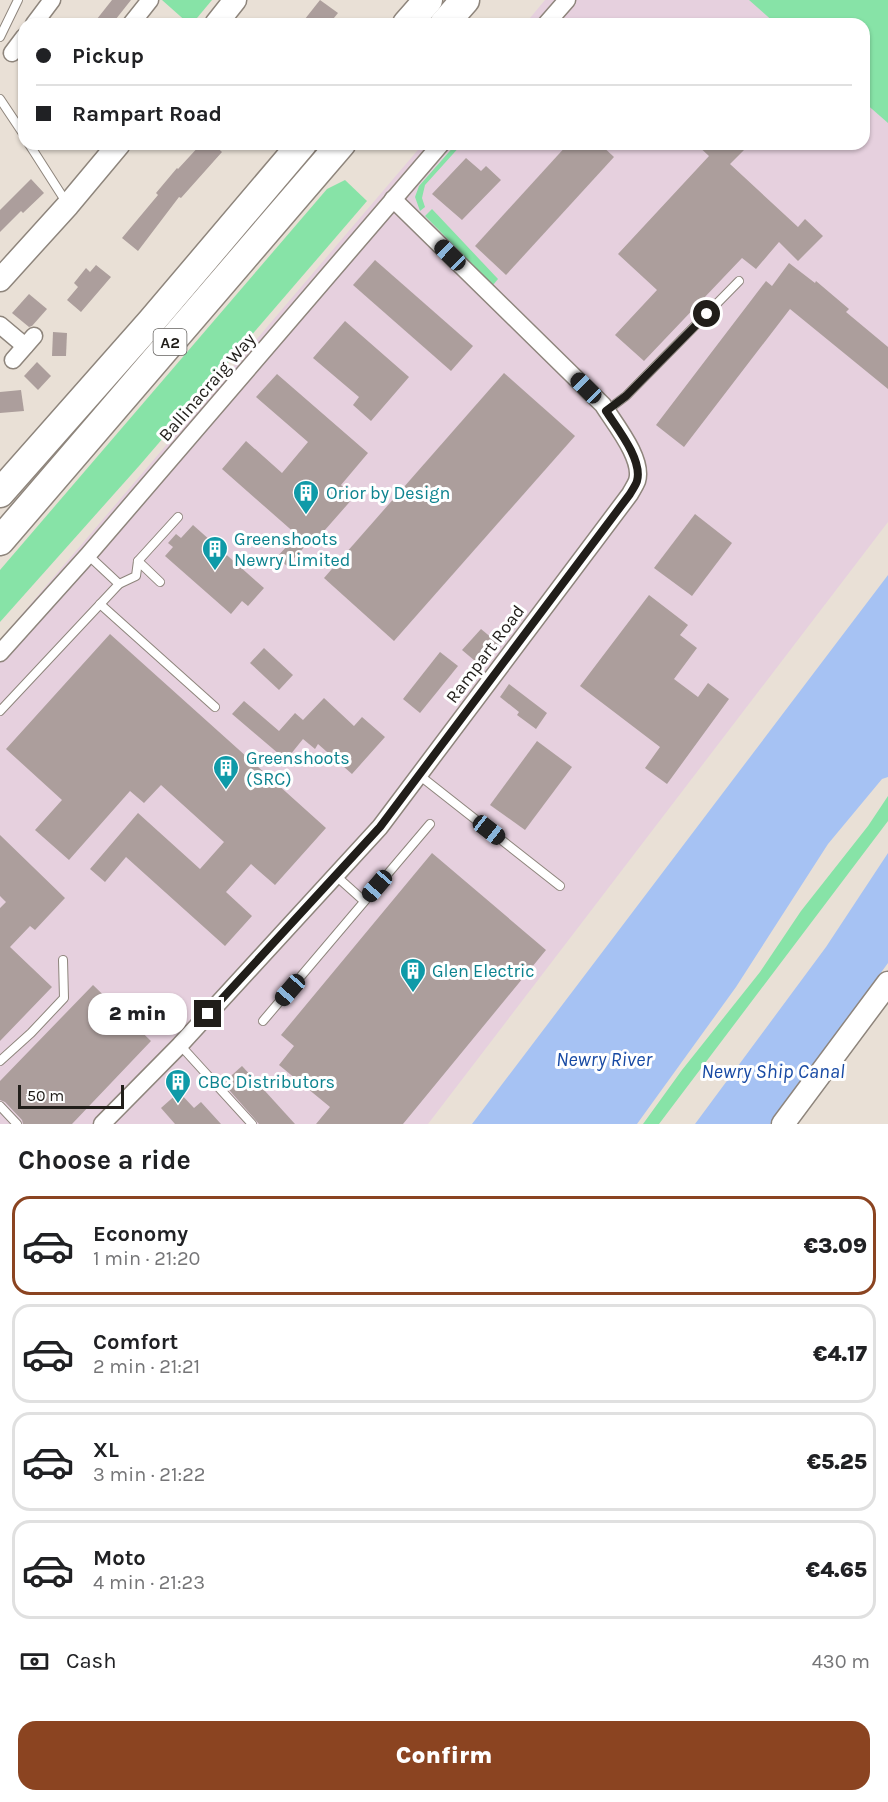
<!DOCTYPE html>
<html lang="en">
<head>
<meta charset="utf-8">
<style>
	body { margin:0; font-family:Karla,sans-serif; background:#f2f2f2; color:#202124; height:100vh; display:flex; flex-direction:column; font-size:22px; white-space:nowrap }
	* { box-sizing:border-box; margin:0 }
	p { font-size:20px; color:#757577 }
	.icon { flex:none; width:33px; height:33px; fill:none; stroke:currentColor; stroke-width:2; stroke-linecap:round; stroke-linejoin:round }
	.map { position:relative; height:1124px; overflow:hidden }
	.side { display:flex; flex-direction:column; background:#fff; flex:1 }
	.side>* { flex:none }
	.banner { position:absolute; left:18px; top:18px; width:852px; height:132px; border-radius:18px; box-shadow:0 2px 4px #0004; display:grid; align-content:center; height:132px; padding:0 18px; background:#fff }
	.scale { position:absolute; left:18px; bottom:15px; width:106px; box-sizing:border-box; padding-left:6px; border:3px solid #211e1a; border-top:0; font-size:16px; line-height:21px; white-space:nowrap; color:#211e1a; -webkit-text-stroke:4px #fff; paint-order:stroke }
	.end { position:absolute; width:27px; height:27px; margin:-14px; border:8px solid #211e1a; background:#fff; box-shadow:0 0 0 3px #fff }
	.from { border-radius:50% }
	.bubble { position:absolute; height:42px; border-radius:18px; background:#fff; box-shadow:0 2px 4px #0004; font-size:20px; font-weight:800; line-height:42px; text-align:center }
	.car { position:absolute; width:18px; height:36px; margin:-18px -9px; border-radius:8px; box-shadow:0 0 4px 2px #0007; background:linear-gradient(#222 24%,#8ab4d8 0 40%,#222 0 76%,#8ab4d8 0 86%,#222 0) }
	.banner b { display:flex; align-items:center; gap:21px; height:57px; font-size:22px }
	.banner b+b { border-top:2px solid #e0e0e0 }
	.banner i { width:15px; height:15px; background:#202124 }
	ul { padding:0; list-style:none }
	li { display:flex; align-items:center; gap:18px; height:99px; margin:0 12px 9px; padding:0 6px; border:3px solid #e0e0e0; border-radius:18px }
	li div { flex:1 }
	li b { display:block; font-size:22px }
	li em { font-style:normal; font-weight:800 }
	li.on { border-color:#8b4421 }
	li>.icon { width:54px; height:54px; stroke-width:1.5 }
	h2 { padding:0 18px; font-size:27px; line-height:72px }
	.pay { display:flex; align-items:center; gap:15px; height:66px; padding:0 18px; font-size:22px }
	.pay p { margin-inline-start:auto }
	.button { display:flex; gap:12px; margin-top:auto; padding:12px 18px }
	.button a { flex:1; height:69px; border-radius:18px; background:#8b4421; color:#fff; font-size:24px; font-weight:800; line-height:69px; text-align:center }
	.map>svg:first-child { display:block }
	.industrial { fill:#e6d0de }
	.green { fill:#87e3a7 }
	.water { fill:#a6c2f3 }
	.building { fill:#ac9e9c }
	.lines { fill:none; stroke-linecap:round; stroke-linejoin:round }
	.lane-casing { stroke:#8e857c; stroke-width:10 }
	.street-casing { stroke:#8e857c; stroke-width:19 }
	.secondary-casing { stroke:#8e857c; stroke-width:25 }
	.highway-casing { stroke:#8e857c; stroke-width:31 }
	.lane { stroke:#fff; stroke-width:8 }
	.street { stroke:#fff; stroke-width:16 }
	.secondary { stroke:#fff; stroke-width:22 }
	.highway { stroke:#fff; stroke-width:28 }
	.route { stroke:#211e1a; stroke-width:8 }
	.labels { text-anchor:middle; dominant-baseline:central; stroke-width:6; stroke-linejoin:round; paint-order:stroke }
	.shield { fill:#fff; stroke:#64625f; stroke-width:1.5 }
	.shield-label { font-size:16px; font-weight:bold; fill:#211e1a }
	.street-label { font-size:18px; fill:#211e1a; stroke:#fff }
	.culture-label { font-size:18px; fill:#0d838f; stroke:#fff; text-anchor:start }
	.water-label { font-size:20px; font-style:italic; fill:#184aa4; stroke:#fff }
</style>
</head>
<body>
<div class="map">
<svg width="888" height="1124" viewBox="0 0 888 1124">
	<rect width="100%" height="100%" fill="#e9e0d6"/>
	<polygon class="industrial" points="545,0 888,0 888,522 428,1124 0,1124 0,640 423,144 864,144 864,24 525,24"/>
	<g class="green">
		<polygon points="162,0 212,0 192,24 189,24"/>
		<polygon points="749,0 888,0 888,123 864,102 864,24 776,24"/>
		<polygon points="456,144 462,144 425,185 422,198 425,207 420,211 415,197 419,186"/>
		<polygon points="345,180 367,201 139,466 0,622 0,570 327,189"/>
		<polygon points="432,209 498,279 493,285 425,216"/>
		<polygon points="888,796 888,821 659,1124 643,1124 682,1070 760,972 801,911 868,826"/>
	</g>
	<g class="water">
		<polygon points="888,575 888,777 882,779 828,844 736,987 637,1124 472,1124"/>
		<polygon points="888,853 888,963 770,1124 695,1124 826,947"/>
	</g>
	<g class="building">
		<polygon points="112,0 131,0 112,24 93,24"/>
		<polygon points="320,0 338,13 329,24 301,24"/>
		<polygon points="201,144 213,144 222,152 181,198 179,197 138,251 122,238 158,195 156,193 177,168 178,169"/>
		<polygon points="568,144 600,144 614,157 506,275 475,246"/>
		<polygon points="696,144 738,144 744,150 730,164 798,227 805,219 823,236 798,261 779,242 756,269 742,258 644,361 615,335 657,290 618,254 709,156"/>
		<polygon points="466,158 481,171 486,166 501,180 462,220 432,194"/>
		<polygon points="31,179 44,193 23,213 21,211 0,232 0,210"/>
		<polygon points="375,260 473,346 451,371 353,285"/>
		<polygon points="789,263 815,283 816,281 849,309 846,312 888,347 888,389 790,309 684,447 656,425 766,281 772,286"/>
		<polygon points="96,265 111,277 81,312 67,300 78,287 74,283 86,268 90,272"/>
		<polygon points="29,294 47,309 32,326 29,327 12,313"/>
		<polygon points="345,321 409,377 371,421 353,405 359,397 313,358"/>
		<polygon points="53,332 67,333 66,356 52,356"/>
		<polygon points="37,362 51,376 38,390 24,376"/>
		<polygon points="504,373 575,436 394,641 324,578"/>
		<polygon points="277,374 368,453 341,485 354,497 310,547 307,544 287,566 277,557 297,535 222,469 246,441 282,473 308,442 256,397"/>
		<polygon points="21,390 24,411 0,413 0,392"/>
		<polygon points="695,514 732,543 692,596 654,568"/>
		<polygon points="193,525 264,588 248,606 242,601 231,614 165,556 173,547 168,543 176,534 181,538"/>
		<polygon points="649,595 688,625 680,635 697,648 674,679 698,697 708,683 729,699 667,784 645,768 660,747 580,686"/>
		<polygon points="481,629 499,644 481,666 462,650"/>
		<polygon points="110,634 326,828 275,885 251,864 226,892 252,916 225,946 126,857 105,882 90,869 138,813 200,869 224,842 161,785 144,803 130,791 69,860 35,830 62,800 6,749"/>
		<polygon points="264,648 293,675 279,690 250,663"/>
		<polygon points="440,652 458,666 420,713 403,699"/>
		<polygon points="509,684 547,713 536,729 517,715 519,712 500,697"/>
		<polygon points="324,698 354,726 362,717 385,737 352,774 318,744 315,749 303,739 286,760 232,714 244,701 279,731 295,713 303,720"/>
		<polygon points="537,741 572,767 525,830 490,805"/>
		<polygon points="0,835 65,898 35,930 30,926 10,947 52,987 0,1041 0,908 6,902 0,896"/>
		<polygon points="432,853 546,950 403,1124 316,1124 330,1107 279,1065 294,1046 281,1035"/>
		<polygon points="93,985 151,1041 72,1124 23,1124 22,1120 5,1102 0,1100 0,1081"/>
		<polygon points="242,1066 255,1080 295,1124 259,1124 223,1083"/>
		<polygon points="179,1092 194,1108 201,1102 221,1124 175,1124 161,1108"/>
	</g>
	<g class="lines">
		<defs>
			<g id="lane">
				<polyline points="0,37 18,0"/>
				<polyline points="0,99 24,135"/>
				<polyline points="29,144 68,205"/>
				<polyline points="606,411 626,396 739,281"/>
				<polyline points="138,561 160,582"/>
				<polyline points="119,584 136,576 138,561 178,517"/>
				<polyline points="100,604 215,707"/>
				<polyline points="0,711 119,584 88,555"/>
				<polyline points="419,775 560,886"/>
				<polyline points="335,875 364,901"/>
				<polyline points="263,1021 430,824"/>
				<polyline points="180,1045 252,1124"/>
				<polyline points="0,1061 31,1033 64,998 63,960"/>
				<polyline points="0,1106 17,1124"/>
			</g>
			<g id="street">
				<polyline points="34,24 52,0"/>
				<polyline points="131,24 150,0"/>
				<polyline points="546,24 567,0"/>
				<polyline points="12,53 24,37"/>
				<polyline points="0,325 25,346"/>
				<polyline points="13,360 34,336"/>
				<polyline points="0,653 88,555 441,144"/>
				<path d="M102,1124L180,1045L380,827L630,494C632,490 635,486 637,481C644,459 614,423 603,405L393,199"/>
			</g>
			<g id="secondary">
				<polyline points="216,24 235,0"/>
				<polyline points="0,280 68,205 119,144"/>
				<polyline points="783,1124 888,983"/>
			</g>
			<g id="highway">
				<polyline points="407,24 428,0"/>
				<polyline points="444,24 465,0"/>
				<polyline points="0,493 151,322 302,144"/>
				<polyline points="0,541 341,144"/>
			</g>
		</defs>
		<use href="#lane" class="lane-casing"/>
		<use href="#street" class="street-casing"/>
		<use href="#secondary" class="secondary-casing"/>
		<use href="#highway" class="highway-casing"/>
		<use href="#lane" class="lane"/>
		<use href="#street" class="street"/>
		<use href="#secondary" class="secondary"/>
		<use href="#highway" class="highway"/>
	</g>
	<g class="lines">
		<path class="route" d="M208,1014L380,827L630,494C632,490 636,485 637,481C643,460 617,428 606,411L626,396L707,314"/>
	</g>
	<defs>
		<symbol id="building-pin" viewBox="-11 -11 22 30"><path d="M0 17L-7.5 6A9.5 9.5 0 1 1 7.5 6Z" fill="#0f9aa8" stroke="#fff"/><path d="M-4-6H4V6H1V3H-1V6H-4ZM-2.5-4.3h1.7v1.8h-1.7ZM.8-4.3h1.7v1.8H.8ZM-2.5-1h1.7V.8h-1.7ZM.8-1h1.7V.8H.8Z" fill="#fff"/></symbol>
	</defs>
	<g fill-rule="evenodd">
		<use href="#building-pin" x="291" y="478" width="30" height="40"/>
		<use href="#building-pin" x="200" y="534" width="30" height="40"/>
		<use href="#building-pin" x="211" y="753" width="30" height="40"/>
		<use href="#building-pin" x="398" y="956" width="30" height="40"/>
		<use href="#building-pin" x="163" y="1067" width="30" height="40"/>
	</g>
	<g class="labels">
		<rect class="shield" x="153.5" y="329" width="33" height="26" rx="4.5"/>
		<g class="shield-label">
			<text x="170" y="342">A2</text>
		</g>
		<g class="street-label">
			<text transform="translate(207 387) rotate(-49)">Ballinacraig Way</text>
			<text transform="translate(485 654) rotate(-53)">Rampart Road</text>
		</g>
		<g class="culture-label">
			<text x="326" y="493">Orior by Design</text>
			<text x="234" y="539">Greenshoots<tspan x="234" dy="21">Newry Limited</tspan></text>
			<text x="246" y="758">Greenshoots<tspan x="246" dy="21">(SRC)</tspan></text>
			<text x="432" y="971">Glen Electric</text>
			<text x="198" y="1082">CBC Distributors</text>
		</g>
		<g class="water-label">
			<text x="604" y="1059">Newry River</text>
			<text x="773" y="1071">Newry Ship Canal</text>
		</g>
	</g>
</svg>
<div class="scale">50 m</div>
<i class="end from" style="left:707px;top:314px"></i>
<i class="end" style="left:208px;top:1014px"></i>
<div class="bubble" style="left:88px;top:993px;width:99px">2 min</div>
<i class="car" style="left:450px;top:255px;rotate:314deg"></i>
<i class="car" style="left:586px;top:388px;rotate:315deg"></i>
<i class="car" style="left:489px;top:830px;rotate:128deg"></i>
<i class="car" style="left:377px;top:886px;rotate:221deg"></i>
<i class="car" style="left:290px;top:990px;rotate:221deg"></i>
<div class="banner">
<b><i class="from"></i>Pickup</b>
<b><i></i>Rampart Road</b>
</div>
</div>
<section class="side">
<h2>Choose a ride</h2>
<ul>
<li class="on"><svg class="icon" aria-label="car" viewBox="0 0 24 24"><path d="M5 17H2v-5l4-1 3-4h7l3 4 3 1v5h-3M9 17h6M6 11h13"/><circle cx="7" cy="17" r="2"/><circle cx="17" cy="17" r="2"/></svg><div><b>Economy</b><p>1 min · 21:20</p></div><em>€3.09</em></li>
<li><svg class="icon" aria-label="car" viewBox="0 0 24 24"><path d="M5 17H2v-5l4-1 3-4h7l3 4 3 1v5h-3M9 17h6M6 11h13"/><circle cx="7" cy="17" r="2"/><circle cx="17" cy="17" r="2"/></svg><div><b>Comfort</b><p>2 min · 21:21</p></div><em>€4.17</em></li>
<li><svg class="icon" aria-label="car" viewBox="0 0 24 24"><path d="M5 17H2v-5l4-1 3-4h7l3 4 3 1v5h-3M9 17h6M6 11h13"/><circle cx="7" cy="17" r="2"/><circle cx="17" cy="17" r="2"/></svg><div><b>XL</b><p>3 min · 21:22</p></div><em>€5.25</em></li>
<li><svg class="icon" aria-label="car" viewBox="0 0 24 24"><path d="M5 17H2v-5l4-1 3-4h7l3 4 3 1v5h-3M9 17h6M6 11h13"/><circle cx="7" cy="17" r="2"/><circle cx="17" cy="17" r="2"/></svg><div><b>Moto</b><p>4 min · 21:23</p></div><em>€4.65</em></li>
</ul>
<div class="pay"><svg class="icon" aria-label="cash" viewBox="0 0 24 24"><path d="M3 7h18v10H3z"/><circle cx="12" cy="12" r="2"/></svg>Cash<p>430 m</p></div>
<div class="button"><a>Confirm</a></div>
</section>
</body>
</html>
